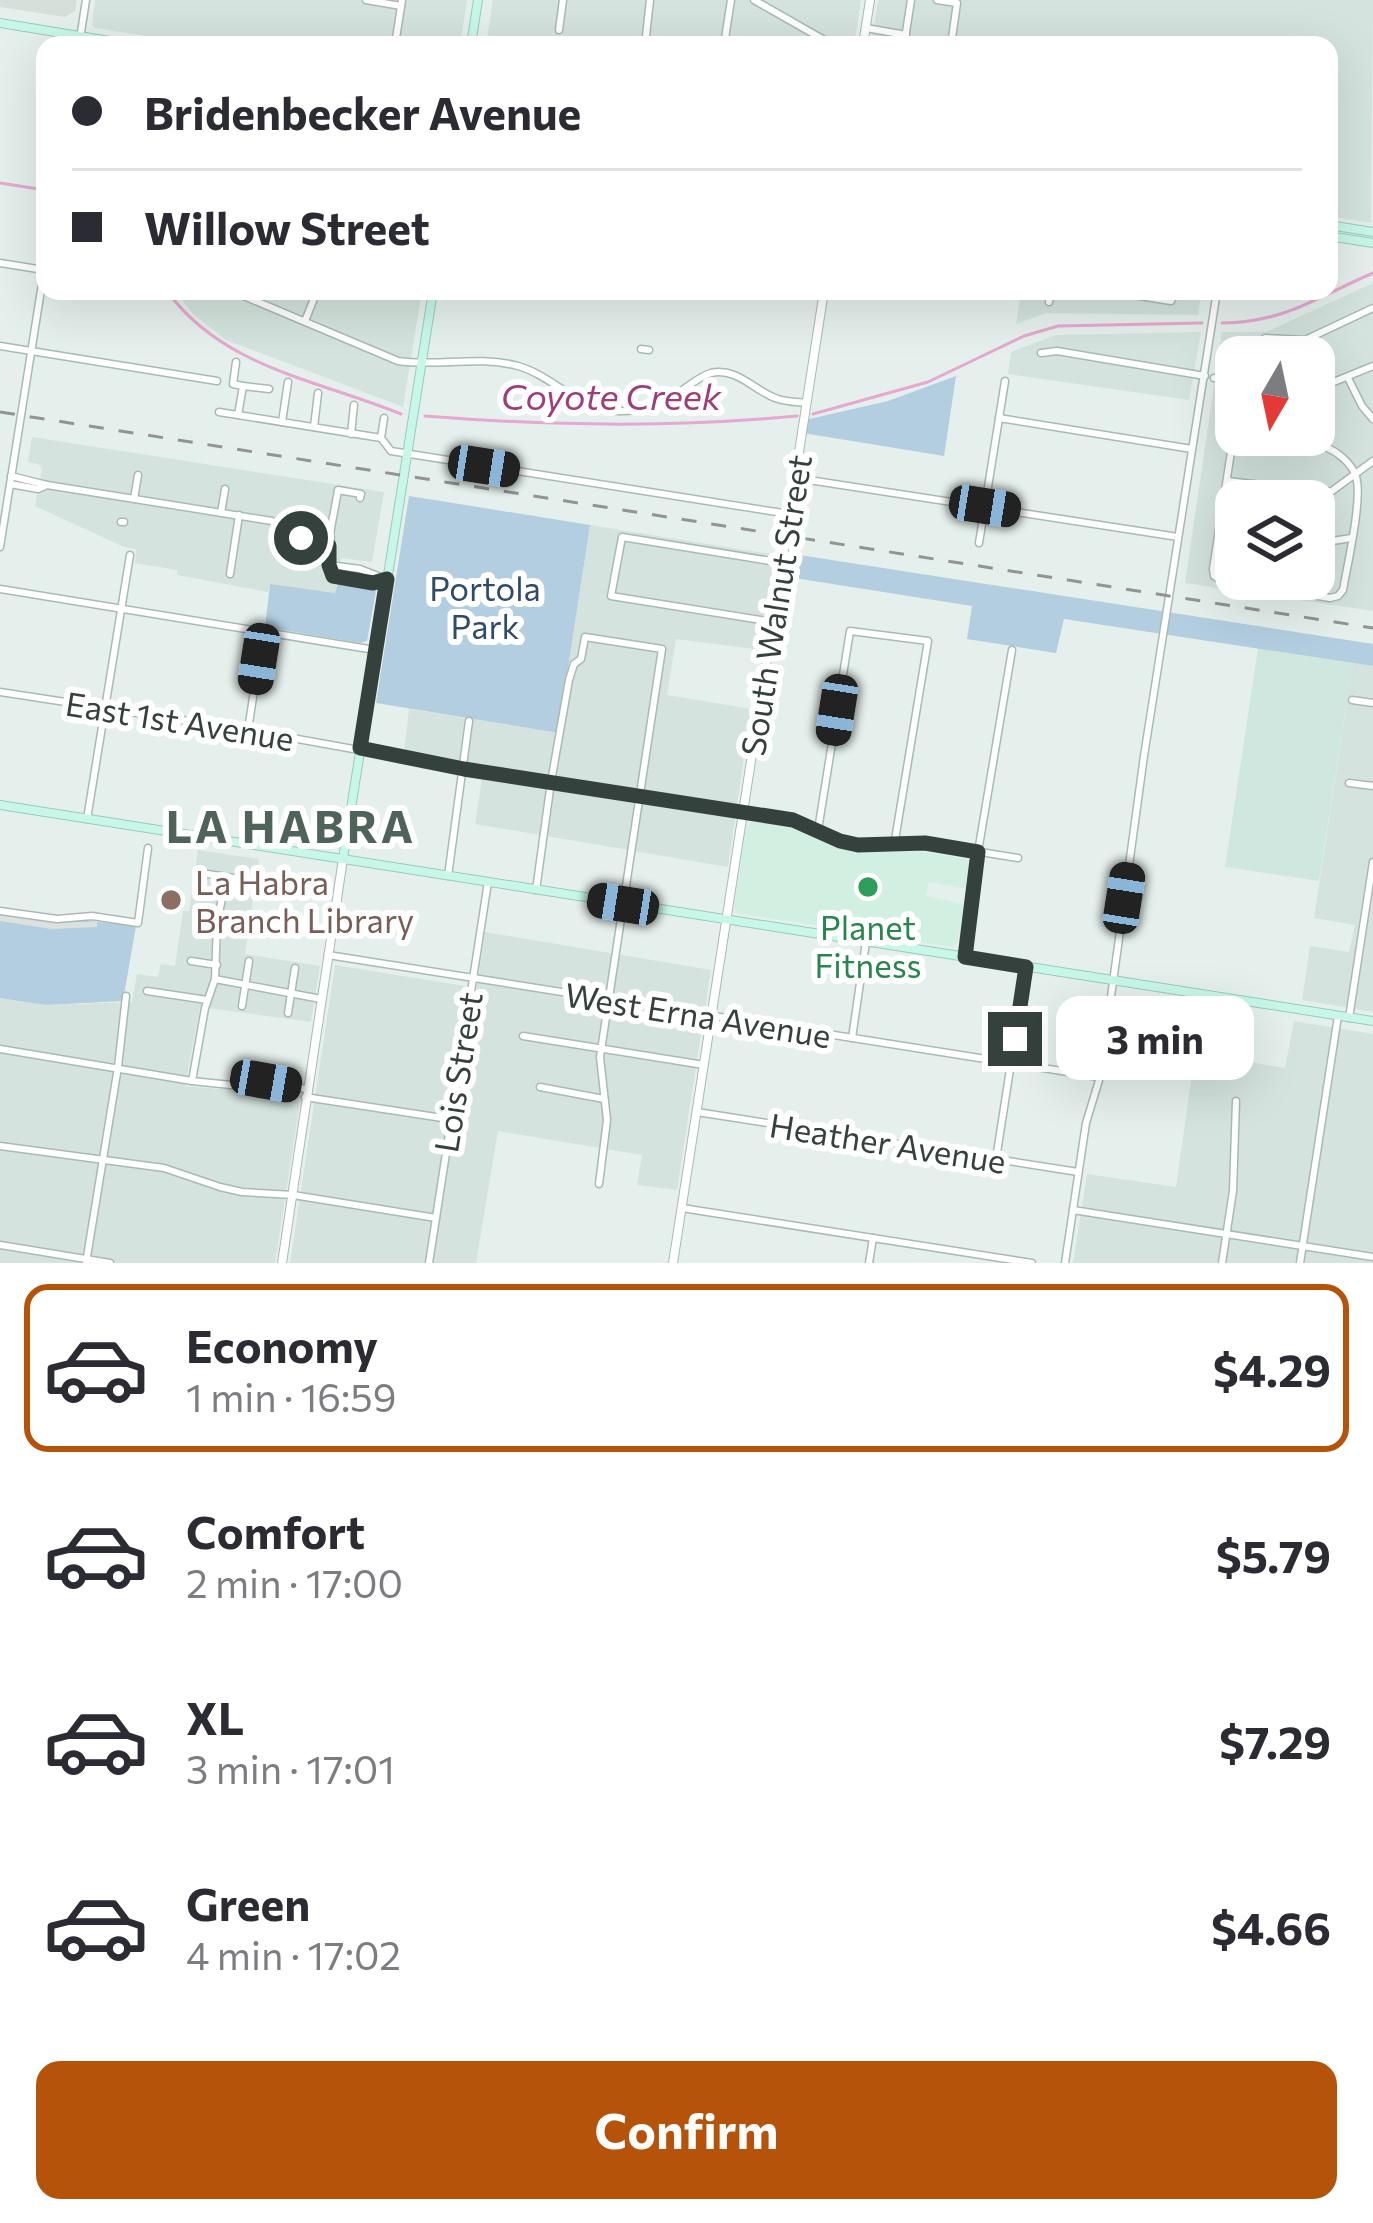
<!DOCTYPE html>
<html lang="en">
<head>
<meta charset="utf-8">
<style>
	body { margin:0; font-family:Commissioner,sans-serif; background:#f7f7f7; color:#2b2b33; height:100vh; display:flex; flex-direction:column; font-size:45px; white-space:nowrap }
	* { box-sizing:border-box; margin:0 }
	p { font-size:39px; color:#7c7c81 }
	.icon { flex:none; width:66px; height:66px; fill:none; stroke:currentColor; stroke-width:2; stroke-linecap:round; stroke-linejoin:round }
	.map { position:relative; height:1263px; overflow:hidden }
	.sheet { display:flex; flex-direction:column; background:#fff; flex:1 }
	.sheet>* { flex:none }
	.banner { position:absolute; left:36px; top:36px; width:1302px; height:264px; border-radius:24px; box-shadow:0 12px 48px #0002; display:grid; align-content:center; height:264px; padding:0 36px; background:#fff }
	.needle { width:78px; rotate:189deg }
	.buttons { position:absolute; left:1215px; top:336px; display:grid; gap:24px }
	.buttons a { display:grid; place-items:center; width:120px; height:120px; border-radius:24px; background:#fff; box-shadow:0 12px 48px #0002; font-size:60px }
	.end { position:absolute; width:54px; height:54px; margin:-27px; border:15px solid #35413c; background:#fff; box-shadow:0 0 0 6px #fff }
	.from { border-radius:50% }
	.bubble { position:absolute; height:84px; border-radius:24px; background:#fff; box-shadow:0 12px 48px #0002; font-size:39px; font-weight:700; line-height:84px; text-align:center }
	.car { position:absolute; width:36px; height:72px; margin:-36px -18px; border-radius:15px; box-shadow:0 0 9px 3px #0007; background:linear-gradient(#222 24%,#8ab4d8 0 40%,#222 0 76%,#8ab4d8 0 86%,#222 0) }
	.banner b { display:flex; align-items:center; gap:42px; height:114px; font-size:45px }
	.banner b+b { border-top:3px solid #e1e1e2 }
	.banner i { width:30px; height:30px; background:#2b2b33 }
	ul { padding:21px 0 0; list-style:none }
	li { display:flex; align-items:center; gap:36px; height:168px; margin:0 24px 18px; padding:0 12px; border:6px solid transparent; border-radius:24px }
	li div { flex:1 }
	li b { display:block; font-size:45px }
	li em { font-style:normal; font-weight:700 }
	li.current { border-color:#b45309 }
	li>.icon { width:108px; height:108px; stroke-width:1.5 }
	.cta { display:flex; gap:24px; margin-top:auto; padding:24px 36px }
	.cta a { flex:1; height:138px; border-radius:24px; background:#b45309; color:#fff; font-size:48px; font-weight:700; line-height:138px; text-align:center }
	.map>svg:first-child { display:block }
	.residential { fill:#d4e3dd; fill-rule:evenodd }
	.commercial { fill:#d2f0e2 }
	.industrial { fill:#d7dfdb }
	.education { fill:#d0e7e0 }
	.green { fill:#b2cee0 }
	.parking { fill:#dce1df }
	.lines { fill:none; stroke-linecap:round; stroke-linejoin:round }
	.stream { stroke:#e6a8d0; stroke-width:3 }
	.minor-casing { stroke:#a9bab3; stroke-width:9 }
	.tertiary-casing { stroke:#a9bab3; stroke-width:10 }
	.secondary-casing { stroke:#99cabb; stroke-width:10 }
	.minor { stroke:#fff; stroke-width:6 }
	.tertiary { stroke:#fff; stroke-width:8 }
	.secondary { stroke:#c8f7e9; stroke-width:8 }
	.rail { stroke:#939393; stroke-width:3; stroke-dasharray:15 15; stroke-linecap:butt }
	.route { stroke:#35413c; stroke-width:15 }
	.leisure-dot { fill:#2e9e5b; stroke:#fff; stroke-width:4.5 }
	.education-dot { fill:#8d6e63; stroke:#fff; stroke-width:4.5 }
	.labels { text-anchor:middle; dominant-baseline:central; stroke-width:12; stroke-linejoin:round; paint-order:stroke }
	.park-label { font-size:33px; fill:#304a6b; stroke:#fff }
	.street-label { font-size:33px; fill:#35413c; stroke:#fff }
	.education-label { font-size:33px; fill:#785e54; stroke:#fff; text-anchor:start }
	.leisure-label { font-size:33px; fill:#27864d; stroke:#fff }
	.water-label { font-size:36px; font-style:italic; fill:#9f3c7b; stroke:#fff }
	.district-label { font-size:45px; font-weight:bold; letter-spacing:3px; fill:#4e6359; stroke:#fff }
</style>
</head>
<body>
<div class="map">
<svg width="1373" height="1263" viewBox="0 0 1373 1263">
	<rect width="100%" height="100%" fill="#e5f0ec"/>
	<g class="residential">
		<polygon points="95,0 467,0 460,45 204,45 95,28 92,25"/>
		<polygon points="493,0 861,0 854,45 486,45"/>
		<polygon points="878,0 1373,0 1371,223 1329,216 1329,45 871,45"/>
		<path d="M1373,283V611L1185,583L1222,332H1266ZM1236,357H1314V435H1236ZM1236,501H1314V579H1236Z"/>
		<polygon points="175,291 422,291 403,407 226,340 193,314"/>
		<polygon points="1021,291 1202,291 1198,315 1046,313 1016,324"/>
		<polygon points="1201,332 1189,400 1008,374 1011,352 1056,335"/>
		<polygon points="32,437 384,492 372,562 341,558 335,593 270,585 268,592 177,575 177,570 135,563 136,549 124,547 35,506 42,469 38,464 28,462"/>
		<polygon points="590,525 777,555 762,650 676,639 667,695 751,709 728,867 475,824 484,766 404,753 409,709 558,733"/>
		<polygon points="1353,663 1373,666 1373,1012 1302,1000 1310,946 1349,952 1355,925 1314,918"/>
		<polygon points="198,850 259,859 245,954 320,966 311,1022 200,1007 185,1086 218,1089 262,1087 301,1096 275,1263 0,1263 0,998 46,1005 132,1002 137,974 158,977 161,964 175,966 183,911 189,911"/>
		<polygon points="485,932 711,970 677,1190 637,1185 642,1155 498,1131 476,1263 290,1263 335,965 477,988"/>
		<polygon points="1294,1021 1373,1034 1373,1263 1073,1263 1087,1174 1176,1187 1195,1053 1285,1068"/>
	</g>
	<polygon class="commercial" points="751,821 793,828 842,847 887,852 928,852 969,860 968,889 929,882 926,896 964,904 958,942 952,947 736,913 734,908 746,828"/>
	<polygon class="industrial" points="0,0 77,0 75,11 65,17 0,7"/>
	<polygon class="education" points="1258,648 1353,663 1319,881 1225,867"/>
	<g class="green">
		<polygon points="956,376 944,456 803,433 805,420 888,401"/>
		<polygon points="409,496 590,525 558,733 376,703"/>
		<polygon points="793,554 1373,644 1373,666 1064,619 1056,653 967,639 972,606 788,577"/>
		<polygon points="338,582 374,587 376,591 367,641 360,643 265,627 270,584 335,593"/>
		<polygon points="0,912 136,926 123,1001 46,1005 0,998"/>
	</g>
	<polygon class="parking" points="0,914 52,922 97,922 97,927 51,929 0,921"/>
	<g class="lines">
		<g class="stream">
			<polyline points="0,183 45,190"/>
			<path d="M167,291C223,368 318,380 401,414"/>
			<path d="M1222,323C1286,322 1317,297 1373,273"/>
			<polyline points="813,414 928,382 1024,336 1058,326 1202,323"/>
			<path d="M425,416C550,426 673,428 797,416"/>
		</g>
		<defs>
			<g id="minor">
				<polyline points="366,0 401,6"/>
				<polyline points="754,0 833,45"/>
				<polyline points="937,0 957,3 951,45"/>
				<polyline points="866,28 906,35"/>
				<polyline points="559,30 563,0"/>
				<polyline points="79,45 86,0"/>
				<polyline points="395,45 402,0"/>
				<polyline points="645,45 650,0"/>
				<polyline points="724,45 731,0"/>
				<polyline points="904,45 911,0"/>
				<polyline points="0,263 44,270"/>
				<path d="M232,291L398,361C437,367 479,355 518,366C553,376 580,411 618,411C640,412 661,404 679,392C689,386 700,376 711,373C738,367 755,392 778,399C787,402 797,402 806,403"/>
				<polyline points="1108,291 1171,301 1176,291"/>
				<polyline points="1049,302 1051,291"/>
				<polyline points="305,321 317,291"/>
				<polyline points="0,346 217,381"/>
				<polyline points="641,349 649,350"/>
				<polyline points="1041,353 1057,351 1205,376"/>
				<polyline points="1249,357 1265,338 1305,340 1373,308"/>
				<polyline points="236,362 233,384 243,386 238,415 381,438 391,451 789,514"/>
				<polyline points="1214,378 1236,380"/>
				<polyline points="1348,378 1362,406 1373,419"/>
				<polyline points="243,386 269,389"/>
				<polyline points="1314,390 1373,366"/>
				<polyline points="219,412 238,415"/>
				<polyline points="999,418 1192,449"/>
				<path d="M1236,419L1213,569L1214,576L1221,580L1330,598L1338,596L1343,590C1347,566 1363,498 1356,477C1352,463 1336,450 1322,446C1302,440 1278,439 1257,435"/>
				<polyline points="282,422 288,382"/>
				<polyline points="314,427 318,393"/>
				<polyline points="351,434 354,405"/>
				<polyline points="381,438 384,418"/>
				<polyline points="11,476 47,485 272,521 305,541 329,546"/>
				<polyline points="796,478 1178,537"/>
				<polyline points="1228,481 1321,492 1332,491 1373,461"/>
				<polyline points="10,484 38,489 47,485"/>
				<path d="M360,498L361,494L338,490C334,517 323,550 333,576C351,582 368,584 386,579"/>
				<polyline points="134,499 138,475"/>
				<polyline points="221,513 225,489"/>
				<polyline points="121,522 124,522"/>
				<polyline points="1220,530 1236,532"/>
				<polyline points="299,536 306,534 331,538"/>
				<polyline points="979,543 1005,381"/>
				<polyline points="1314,544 1351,538"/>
				<polyline points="0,547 45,265"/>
				<polyline points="295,564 299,536"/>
				<polyline points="329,565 360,569 383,578"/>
				<polyline points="230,574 239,515"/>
				<polyline points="0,589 375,650"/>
				<polyline points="773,622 611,596 622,537 783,563"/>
				<polyline points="0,692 248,730 464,769 793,820 840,841 858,845 925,843 1018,858"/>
				<polyline points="1352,700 1373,703"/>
				<polyline points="248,730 263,632"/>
				<polyline points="1349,783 1373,786"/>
				<polyline points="87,819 130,555"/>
				<polyline points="818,830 850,631 928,641 894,846"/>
				<polyline points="201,873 247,880"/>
				<polyline points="448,876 469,721"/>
				<polyline points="536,890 551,782 569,680 574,664 581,659 585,637 662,649 600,1057 607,1120 599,1184"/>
				<polyline points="0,911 57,919 92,916 138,923 148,848"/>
				<polyline points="328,955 1068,1072"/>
				<polyline points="965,957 978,852 1012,650"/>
				<polyline points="191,961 217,965"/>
				<polyline points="215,979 321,999"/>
				<polyline points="147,991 207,1000"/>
				<polyline points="242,1006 249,961"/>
				<polyline points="288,1013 295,968"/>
				<polyline points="1349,1018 1373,862"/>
				<polyline points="523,1036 704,1065"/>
				<polyline points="852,1038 866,942"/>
				<polyline points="0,1049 192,1081 231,1085 265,1081 306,1089"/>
				<polyline points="1072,1072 1098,1077"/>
				<polyline points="192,1081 205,1008 215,979 217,924 226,877"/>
				<polyline points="540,1087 604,1099"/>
				<polyline points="305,1097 449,1119"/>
				<polyline points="697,1112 1078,1172"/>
				<polyline points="0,1146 164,1168 220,1187 242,1192 293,1195 436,1218"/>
				<polyline points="996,1159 1026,967"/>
				<polyline points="682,1208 1032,1263"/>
				<polyline points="1073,1210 1373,1257"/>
				<polyline points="0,1245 110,1263"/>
				<polyline points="86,1263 118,1067 126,996"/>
				<polyline points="429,1263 488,882"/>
				<polyline points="869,1263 873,1238"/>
				<polyline points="1065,1263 1086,1123 1100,1077 1144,756 1217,291"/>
				<polyline points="1222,1263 1233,1191 1236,1101"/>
				<polyline points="1300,1263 1338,1016"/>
			</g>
			<g id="tertiary">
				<polyline points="863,45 870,0"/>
				<polyline points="282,1263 343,859"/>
				<polyline points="673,1263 824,291"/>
			</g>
			<g id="secondary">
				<polyline points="0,23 134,45"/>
				<polyline points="471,45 478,0"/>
				<polyline points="1329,225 1373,232"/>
				<polyline points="1329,236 1373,243"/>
				<polyline points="0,805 1373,1021"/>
				<polyline points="343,859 433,291"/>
			</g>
		</defs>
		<use href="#minor" class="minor-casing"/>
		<use href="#tertiary" class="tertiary-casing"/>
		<use href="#secondary" class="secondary-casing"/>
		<use href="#minor" class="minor"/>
		<use href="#tertiary" class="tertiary"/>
		<use href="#secondary" class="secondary"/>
		<polyline class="rail" points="0,412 1373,628"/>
	</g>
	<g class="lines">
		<polyline class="route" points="301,538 329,546 329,565 333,576 373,583 387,579 360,748 464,769 793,820 840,841 858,845 925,843 978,852 965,957 1026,967 1015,1039"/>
	</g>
	<circle class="leisure-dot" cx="868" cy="887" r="12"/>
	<circle class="education-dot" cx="171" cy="900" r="12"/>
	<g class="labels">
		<g class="park-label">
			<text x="485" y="587">Portola<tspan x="485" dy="38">Park</tspan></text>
		</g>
		<g class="street-label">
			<text transform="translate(775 605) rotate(-81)">South Walnut Street</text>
			<text transform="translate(180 720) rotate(9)">East 1st Avenue</text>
			<text transform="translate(698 1014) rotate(9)">West Erna Avenue</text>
			<text transform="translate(457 1072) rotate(-81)">Lois Street</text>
			<text transform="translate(888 1142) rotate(9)">Heather Avenue</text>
		</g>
		<g class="education-label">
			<text x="195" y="881">La Habra<tspan x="195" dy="38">Branch Library</tspan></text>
		</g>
		<g class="leisure-label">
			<text x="868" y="926">Planet<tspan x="868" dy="38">Fitness</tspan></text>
		</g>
		<g class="water-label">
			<text x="611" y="395">Coyote Creek</text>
		</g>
		<g class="district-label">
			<text x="291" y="824">LA HABRA</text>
		</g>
	</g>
</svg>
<div class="buttons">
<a><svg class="needle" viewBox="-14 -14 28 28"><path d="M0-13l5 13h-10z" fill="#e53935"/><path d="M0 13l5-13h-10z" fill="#7c7c81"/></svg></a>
<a><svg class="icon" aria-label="layers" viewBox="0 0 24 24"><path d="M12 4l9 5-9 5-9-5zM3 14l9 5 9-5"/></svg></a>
</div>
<i class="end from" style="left:301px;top:538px"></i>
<i class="end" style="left:1015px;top:1039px"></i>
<div class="bubble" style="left:1056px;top:996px;width:198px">3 min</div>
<i class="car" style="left:484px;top:466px;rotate:99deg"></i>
<i class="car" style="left:985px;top:506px;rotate:99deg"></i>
<i class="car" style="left:259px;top:659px;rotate:189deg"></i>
<i class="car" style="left:837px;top:710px;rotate:189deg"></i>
<i class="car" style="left:1124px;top:898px;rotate:9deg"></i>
<i class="car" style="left:623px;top:904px;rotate:279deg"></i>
<i class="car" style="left:266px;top:1081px;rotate:100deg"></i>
<div class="banner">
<b><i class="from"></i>Bridenbecker Avenue</b>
<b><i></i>Willow Street</b>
</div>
</div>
<section class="sheet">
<ul>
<li class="current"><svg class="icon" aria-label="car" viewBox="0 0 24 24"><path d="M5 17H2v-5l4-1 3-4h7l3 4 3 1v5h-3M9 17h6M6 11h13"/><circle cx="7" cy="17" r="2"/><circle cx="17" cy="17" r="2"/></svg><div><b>Economy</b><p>1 min · 16:59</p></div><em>$4.29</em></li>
<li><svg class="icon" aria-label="car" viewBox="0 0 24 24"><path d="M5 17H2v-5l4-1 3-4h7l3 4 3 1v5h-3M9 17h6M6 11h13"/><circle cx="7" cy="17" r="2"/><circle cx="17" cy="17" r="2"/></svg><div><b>Comfort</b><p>2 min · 17:00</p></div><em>$5.79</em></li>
<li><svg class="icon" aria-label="car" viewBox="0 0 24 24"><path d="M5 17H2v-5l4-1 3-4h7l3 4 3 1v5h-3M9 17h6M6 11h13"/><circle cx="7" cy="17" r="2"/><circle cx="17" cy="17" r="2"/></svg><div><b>XL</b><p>3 min · 17:01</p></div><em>$7.29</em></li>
<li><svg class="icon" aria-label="car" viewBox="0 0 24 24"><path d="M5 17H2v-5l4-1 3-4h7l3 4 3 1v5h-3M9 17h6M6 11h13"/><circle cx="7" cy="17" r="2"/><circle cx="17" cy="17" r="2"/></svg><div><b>Green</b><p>4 min · 17:02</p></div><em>$4.66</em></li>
</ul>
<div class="cta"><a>Confirm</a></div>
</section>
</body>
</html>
